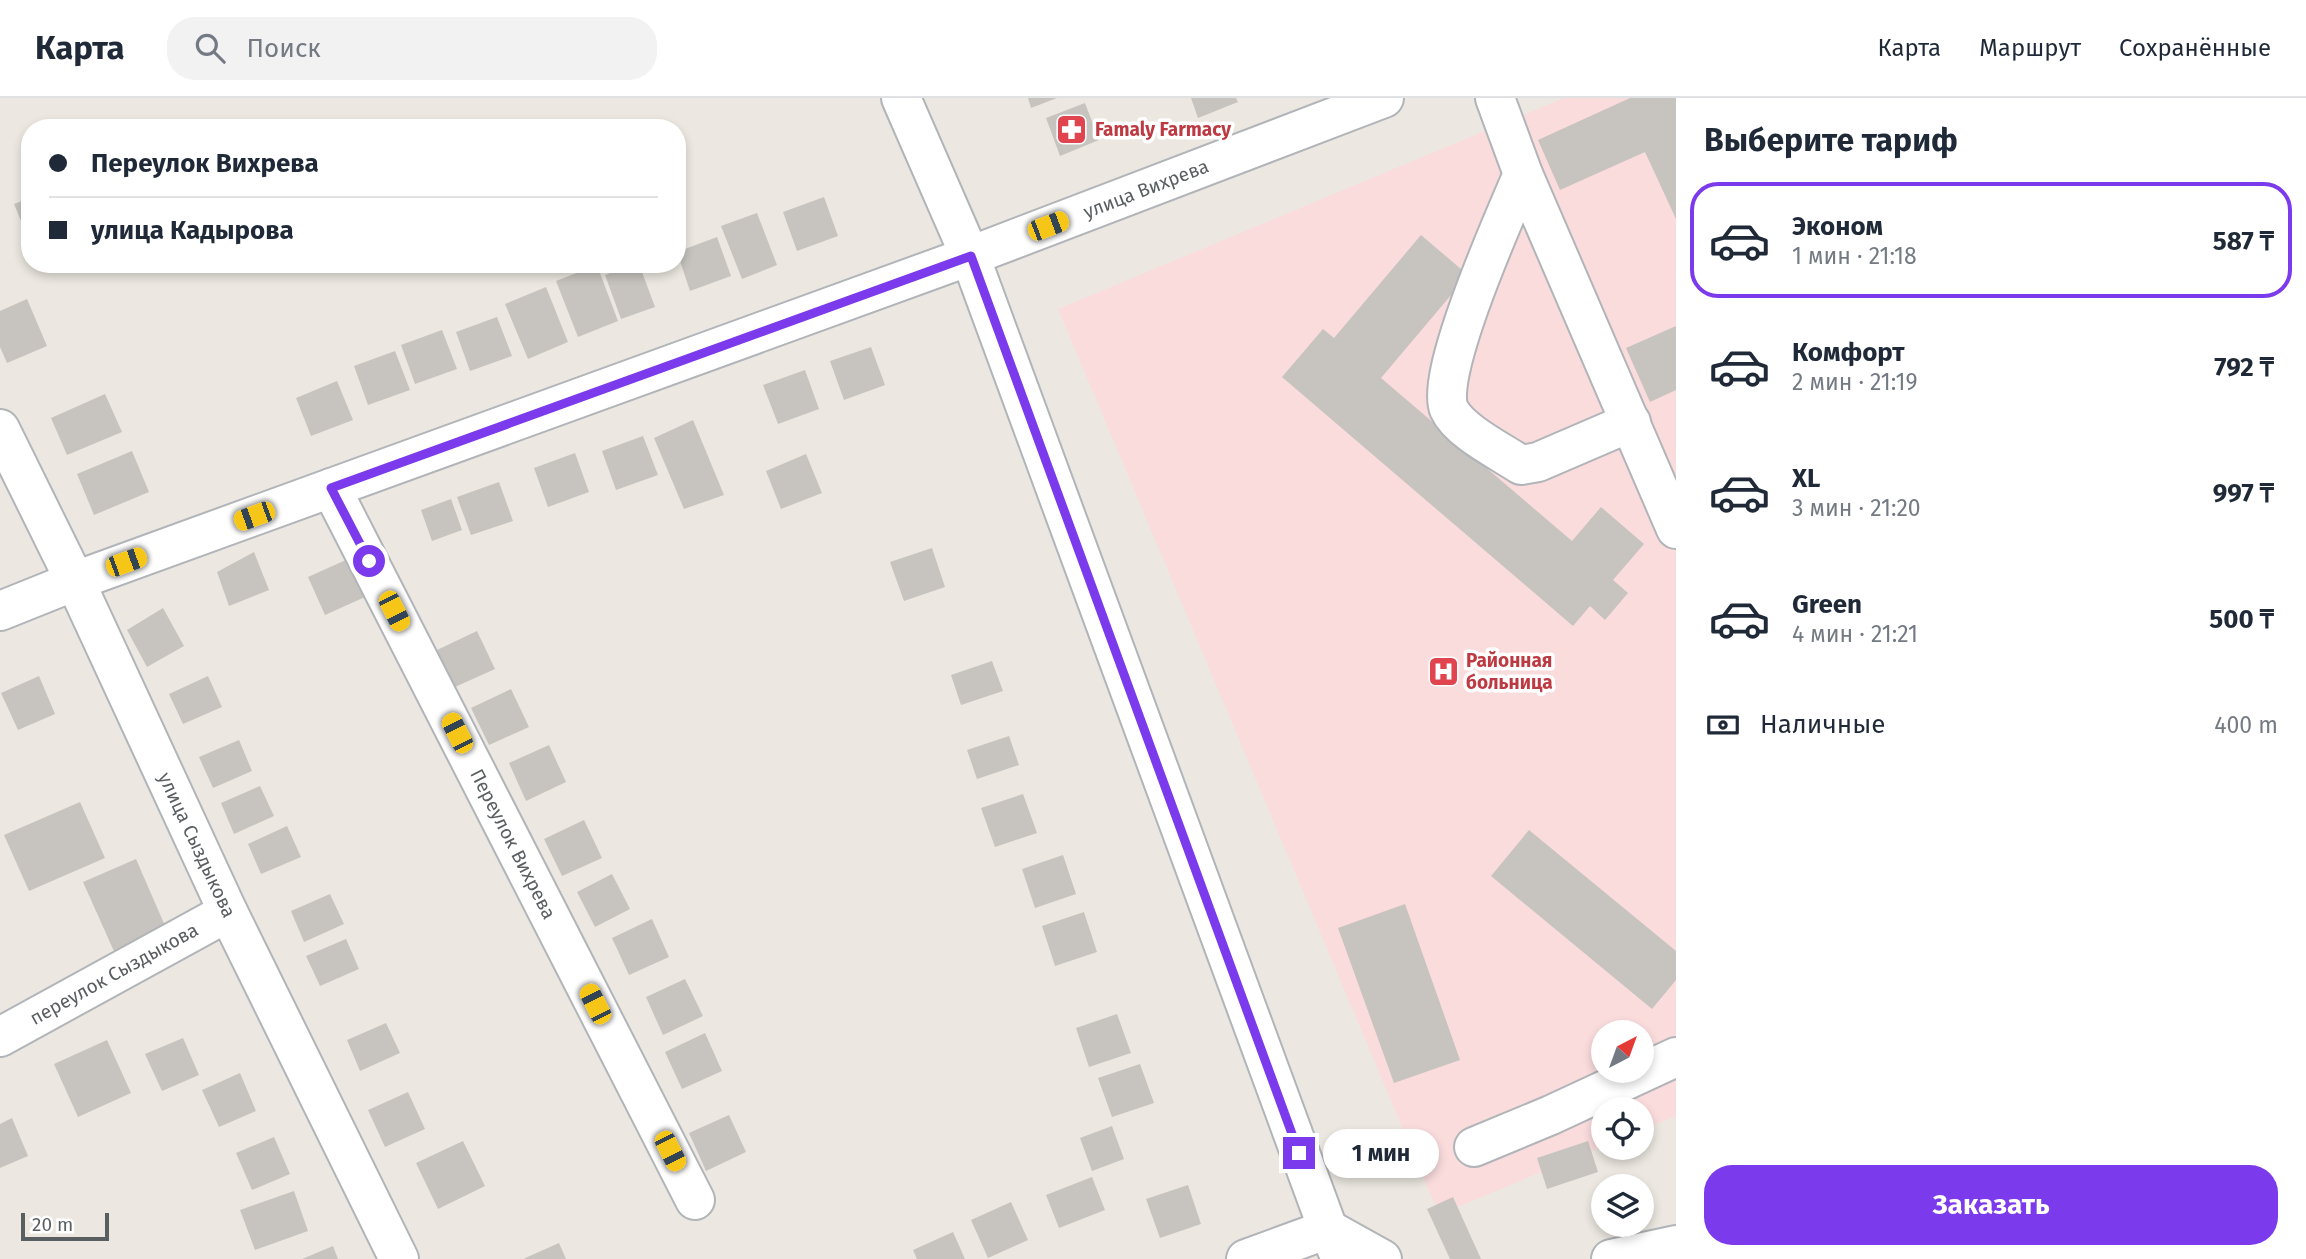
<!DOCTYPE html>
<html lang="ru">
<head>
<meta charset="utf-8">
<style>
	body { margin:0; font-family:"Fira Sans",sans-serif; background:#f2f2f3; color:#1f2937; height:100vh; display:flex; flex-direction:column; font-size:26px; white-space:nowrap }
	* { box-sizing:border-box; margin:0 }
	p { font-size:23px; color:#747a83 }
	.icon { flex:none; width:38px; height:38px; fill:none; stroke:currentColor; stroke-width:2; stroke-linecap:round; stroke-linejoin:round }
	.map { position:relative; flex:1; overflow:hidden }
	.details { display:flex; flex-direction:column; background:#fff; width:630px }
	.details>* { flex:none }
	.guide { position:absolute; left:21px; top:21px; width:665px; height:154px; border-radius:28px; box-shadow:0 4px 10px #0003; display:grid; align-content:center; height:154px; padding:0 28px; background:#fff }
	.needle { width:46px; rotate:41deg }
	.fabs { position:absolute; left:1591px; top:922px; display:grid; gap:14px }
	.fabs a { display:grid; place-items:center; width:63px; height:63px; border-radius:50%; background:#fff; box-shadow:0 4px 10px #0003; font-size:35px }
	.scale { position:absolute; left:21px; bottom:18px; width:88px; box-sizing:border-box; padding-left:7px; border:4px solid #595e61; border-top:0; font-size:19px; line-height:24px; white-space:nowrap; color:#595e61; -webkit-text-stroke:5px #fff; paint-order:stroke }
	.end { position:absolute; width:32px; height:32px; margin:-16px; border:9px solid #7c3aed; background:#fff; box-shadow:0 0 0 4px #fff }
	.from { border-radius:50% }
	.bubble { position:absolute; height:49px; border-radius:24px; background:#fff; box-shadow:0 4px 10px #0003; font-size:23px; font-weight:700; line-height:49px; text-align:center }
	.car { position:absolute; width:21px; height:42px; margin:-21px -10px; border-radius:9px; box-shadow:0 0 5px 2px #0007; background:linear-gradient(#f5c518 24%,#345 0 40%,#f5c518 0 76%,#345 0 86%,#f5c518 0) }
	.guide b { display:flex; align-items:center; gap:24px; height:66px; font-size:26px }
	.guide b+b { border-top:2px solid #e0e1e3 }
	.guide i { width:18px; height:18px; background:#1f2937 }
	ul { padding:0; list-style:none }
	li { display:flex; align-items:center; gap:21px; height:116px; margin:0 14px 10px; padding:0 14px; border:4px solid transparent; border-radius:28px }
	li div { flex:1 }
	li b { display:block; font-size:26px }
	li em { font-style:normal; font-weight:700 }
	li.selected { border-color:#7c3aed }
	li>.icon { width:63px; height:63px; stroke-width:1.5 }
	h2 { padding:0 28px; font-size:32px; line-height:84px }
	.pay { display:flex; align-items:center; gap:18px; height:77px; padding:0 28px; font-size:26px }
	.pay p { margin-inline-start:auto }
	.button { display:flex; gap:14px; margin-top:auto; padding:14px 28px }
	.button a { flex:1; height:80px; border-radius:28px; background:#7c3aed; color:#fff; font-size:28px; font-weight:700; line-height:80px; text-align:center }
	header { display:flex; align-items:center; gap:42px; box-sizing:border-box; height:98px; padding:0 35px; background:#fff; border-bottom:2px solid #e0e1e3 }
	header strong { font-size:33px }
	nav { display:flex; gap:38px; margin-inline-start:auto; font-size:24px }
	.search { width:490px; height:63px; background:#f2f2f3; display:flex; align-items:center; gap:18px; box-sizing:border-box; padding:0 24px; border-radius:28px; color:#747a83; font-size:26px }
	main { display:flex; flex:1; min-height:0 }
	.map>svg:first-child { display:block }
	.medical { fill:#fadcdd; fill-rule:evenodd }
	.building { fill:#c7c3be }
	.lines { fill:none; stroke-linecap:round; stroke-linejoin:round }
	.minor-casing { stroke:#b1b4b8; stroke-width:42 }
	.minor { stroke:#fff; stroke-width:38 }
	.route { stroke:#7c3aed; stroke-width:9 }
	.labels { text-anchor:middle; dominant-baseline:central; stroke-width:7; stroke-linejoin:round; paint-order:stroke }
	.health-label { font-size:19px; font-weight:bold; fill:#be3a42; stroke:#fff; text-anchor:start }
	.street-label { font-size:19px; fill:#595e61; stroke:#fff }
</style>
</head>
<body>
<header>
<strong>Карта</strong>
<div class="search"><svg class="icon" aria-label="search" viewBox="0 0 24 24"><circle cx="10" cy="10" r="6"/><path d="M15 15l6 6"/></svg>Поиск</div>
<nav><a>Карта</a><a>Маршрут</a><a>Сохранённые</a></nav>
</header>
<main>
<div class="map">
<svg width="1676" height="1161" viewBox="0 0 1676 1161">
	<rect width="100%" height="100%" fill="#ece8e1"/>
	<path class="medical" d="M1564,0H1676V1018L1642,1032V1012H1603V1048L1439,1117L1058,211ZM1603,934H1642V973H1603Z"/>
	<g class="building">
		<polygon points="1028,0 1057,0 1031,10"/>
		<polygon points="1191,0 1236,0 1238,4 1198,20"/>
		<polygon points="1630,0 1676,0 1676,121 1645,54 1560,92 1538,42"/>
		<polygon points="1085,5 1099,42 1060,58 1046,20"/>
		<polygon points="824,99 838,138 797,153 783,114"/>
		<polygon points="30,100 30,145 14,106"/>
		<polygon points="757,115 777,167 742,181 721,128"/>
		<polygon points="1421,137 1468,177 1381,280 1572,443 1601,409 1644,446 1613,482 1628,495 1605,522 1590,508 1573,528 1282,279 1323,231 1334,240"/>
		<polygon points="717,139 731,178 690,193 677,154"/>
		<polygon points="634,166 639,166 655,209 621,221 605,177"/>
		<polygon points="597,167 618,223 578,239 556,183"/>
		<polygon points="546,189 568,244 528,261 505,206"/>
		<polygon points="27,201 47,248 7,265 0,249 0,213"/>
		<polygon points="497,219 512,258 470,273 456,234"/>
		<polygon points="1676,228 1676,292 1650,304 1626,250"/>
		<polygon points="442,232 457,271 415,286 401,247"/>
		<polygon points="871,249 885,287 844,302 830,263"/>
		<polygon points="395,253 410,292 368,307 354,268"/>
		<polygon points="805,272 819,311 778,326 763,287"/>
		<polygon points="337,283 353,322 311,338 296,300"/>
		<polygon points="105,296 122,334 67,357 51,320"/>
		<polygon points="693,322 724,397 684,411 654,340"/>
		<polygon points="643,338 658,377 616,392 602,353"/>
		<polygon points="132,353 149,394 94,417 77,376"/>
		<polygon points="575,355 589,394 548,409 534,370"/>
		<polygon points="806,356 822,395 781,411 766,373"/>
		<polygon points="499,384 513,423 471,437 457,399"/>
		<polygon points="451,401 462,432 432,443 421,412"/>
		<polygon points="932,450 945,489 904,503 890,464"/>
		<polygon points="254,454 269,492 229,508 217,474"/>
		<polygon points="348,461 365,499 325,517 308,479"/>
		<polygon points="163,510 184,548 147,569 127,532"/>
		<polygon points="477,533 495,571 455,589 437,552"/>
		<polygon points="992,563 1003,593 961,607 951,577"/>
		<polygon points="39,578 55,616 18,632 1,595"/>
		<polygon points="208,578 222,609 183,626 169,596"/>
		<polygon points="511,591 529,629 489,647 471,610"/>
		<polygon points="1009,638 1019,667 977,681 967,652"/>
		<polygon points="239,642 252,673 213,690 199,659"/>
		<polygon points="549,647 566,684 526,703 509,665"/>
		<polygon points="260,688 274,718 234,736 221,705"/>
		<polygon points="1023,696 1037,735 995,749 981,710"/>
		<polygon points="80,704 105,760 29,793 4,737"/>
		<polygon points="584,722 602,760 562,778 544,741"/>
		<polygon points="287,728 301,759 261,776 248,746"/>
		<polygon points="1529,732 1676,853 1676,882 1652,911 1491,778"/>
		<polygon points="1063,757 1076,796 1035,810 1022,771"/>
		<polygon points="136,761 169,837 117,860 83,784"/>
		<polygon points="612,776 630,811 595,829 577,794"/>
		<polygon points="330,796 344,826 304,844 291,813"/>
		<polygon points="1405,806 1460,962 1394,985 1338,830"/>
		<polygon points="1084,814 1097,854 1055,868 1042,828"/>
		<polygon points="652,821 669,859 629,877 612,840"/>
		<polygon points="346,841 359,871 320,888 306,858"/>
		<polygon points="685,881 703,918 663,937 646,899"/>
		<polygon points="1117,916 1131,955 1089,969 1076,930"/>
		<polygon points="386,925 400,955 360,973 347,942"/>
		<polygon points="705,935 722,973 682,991 665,954"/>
		<polygon points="183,940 199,977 162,993 145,956"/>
		<polygon points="107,942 131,995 78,1019 54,966"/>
		<polygon points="1140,966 1154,1005 1112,1019 1098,980"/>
		<polygon points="240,975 256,1013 219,1029 202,992"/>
		<polygon points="408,994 425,1031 385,1049 368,1012"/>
		<polygon points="729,1017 746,1054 706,1073 689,1035"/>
		<polygon points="12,1020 28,1058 0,1070 0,1026"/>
		<polygon points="1112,1028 1124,1061 1092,1073 1080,1040"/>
		<polygon points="274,1039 290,1076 252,1092 236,1055"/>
		<polygon points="463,1043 485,1088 438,1111 416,1065"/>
		<polygon points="1588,1043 1598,1074 1547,1091 1537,1060"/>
		<polygon points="1092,1079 1105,1112 1059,1130 1046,1097"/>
		<polygon points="1188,1087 1201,1126 1160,1140 1146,1101"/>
		<polygon points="294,1093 308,1133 255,1152 240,1112"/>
		<polygon points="1453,1099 1481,1161 1450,1161 1427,1111"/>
		<polygon points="1011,1104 1028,1142 988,1160 971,1122"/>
		<polygon points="953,1134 965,1161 917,1161 913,1152"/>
		<polygon points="559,1145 566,1161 523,1161"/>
		<polygon points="333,1148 338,1161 302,1161"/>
	</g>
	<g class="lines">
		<defs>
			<g id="minor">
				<polyline points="901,0 970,158 1328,1131 1341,1161"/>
				<polyline points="1495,0 1523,76 1676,431"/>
				<path d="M1523,76C1506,116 1434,276 1449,311C1459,333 1500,353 1521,367L1538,364L1631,324"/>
				<polyline points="0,331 75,483 228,814 399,1161"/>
				<polyline points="331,390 695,1102"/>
				<polyline points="0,513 75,483 970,158 1384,0"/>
				<polyline points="0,939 228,814"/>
				<polyline points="1474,1049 1551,1017 1676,959"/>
				<polyline points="1246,1161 1328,1131 1382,1161"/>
				<polyline points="1611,1161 1676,1147"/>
			</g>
		</defs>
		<use href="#minor" class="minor-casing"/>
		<use href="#minor" class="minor"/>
	</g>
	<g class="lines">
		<polyline class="route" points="369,463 331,390 971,158 1299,1055"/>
	</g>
	<defs>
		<symbol id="pharmacy-square" viewBox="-11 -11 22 22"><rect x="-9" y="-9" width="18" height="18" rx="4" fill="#e0444e" stroke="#fff"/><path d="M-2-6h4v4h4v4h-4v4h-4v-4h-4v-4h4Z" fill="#fff"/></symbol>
		<symbol id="hospital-square" viewBox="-11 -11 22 22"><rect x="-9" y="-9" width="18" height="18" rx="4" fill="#e0444e" stroke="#fff"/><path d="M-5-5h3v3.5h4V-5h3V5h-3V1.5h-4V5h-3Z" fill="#fff"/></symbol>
	</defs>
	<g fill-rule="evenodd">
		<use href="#pharmacy-square" x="1054" y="14" width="35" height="35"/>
		<use href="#hospital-square" x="1426" y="556" width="35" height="35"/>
	</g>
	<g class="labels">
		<g class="health-label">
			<text x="1095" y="31">Famaly Farmacy</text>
			<text x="1466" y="562">Районная<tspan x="1466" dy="22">больница</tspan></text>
		</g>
		<g class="street-label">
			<text transform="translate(1146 91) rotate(-21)">улица Вихрева</text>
			<text transform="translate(513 746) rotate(63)">Переулок Вихрева</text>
			<text transform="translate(197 747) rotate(65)">улица Сыздыкова</text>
			<text transform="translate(114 876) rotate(-29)">переулок Сыздыкова</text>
		</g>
	</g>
</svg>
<div class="fabs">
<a><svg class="needle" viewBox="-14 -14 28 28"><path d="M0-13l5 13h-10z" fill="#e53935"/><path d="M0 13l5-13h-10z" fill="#747a83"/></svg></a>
<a><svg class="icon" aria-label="locate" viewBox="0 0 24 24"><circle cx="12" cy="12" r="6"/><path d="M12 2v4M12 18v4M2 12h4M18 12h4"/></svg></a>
<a><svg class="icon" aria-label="layers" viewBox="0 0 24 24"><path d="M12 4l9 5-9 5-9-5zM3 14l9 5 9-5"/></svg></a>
</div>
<div class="scale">20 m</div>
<i class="end from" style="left:369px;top:463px"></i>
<i class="end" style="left:1299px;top:1055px"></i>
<div class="bubble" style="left:1323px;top:1031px;width:116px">1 мин</div>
<i class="car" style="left:1048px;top:128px;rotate:69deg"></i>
<i class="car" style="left:254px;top:418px;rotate:250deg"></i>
<i class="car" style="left:126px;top:464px;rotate:70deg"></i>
<i class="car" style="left:394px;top:513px;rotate:153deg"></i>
<i class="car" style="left:457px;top:635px;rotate:333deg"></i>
<i class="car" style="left:595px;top:906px;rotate:333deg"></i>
<i class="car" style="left:670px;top:1053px;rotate:153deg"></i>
<div class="guide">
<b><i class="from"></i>Переулок Вихрева</b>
<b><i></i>улица Кадырова</b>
</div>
</div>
<section class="details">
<h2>Выберите тариф</h2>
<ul>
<li class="selected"><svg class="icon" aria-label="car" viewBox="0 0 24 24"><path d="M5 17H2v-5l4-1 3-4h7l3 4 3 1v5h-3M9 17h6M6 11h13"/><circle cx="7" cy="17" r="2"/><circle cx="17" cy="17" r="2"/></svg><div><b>Эконом</b><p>1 мин · 21:18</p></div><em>587 ₸</em></li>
<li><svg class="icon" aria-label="car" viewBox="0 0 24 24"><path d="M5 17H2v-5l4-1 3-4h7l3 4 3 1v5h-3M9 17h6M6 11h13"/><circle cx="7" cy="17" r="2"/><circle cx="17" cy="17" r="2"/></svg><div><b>Комфорт</b><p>2 мин · 21:19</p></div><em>792 ₸</em></li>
<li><svg class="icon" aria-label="car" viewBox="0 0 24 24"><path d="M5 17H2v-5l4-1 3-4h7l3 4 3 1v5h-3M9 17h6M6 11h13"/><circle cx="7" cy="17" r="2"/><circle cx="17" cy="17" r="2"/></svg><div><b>XL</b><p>3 мин · 21:20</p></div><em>997 ₸</em></li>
<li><svg class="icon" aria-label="car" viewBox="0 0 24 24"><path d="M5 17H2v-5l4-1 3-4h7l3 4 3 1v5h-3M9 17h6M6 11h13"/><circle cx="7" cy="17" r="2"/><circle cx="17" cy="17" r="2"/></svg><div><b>Green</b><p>4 мин · 21:21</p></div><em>500 ₸</em></li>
</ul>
<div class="pay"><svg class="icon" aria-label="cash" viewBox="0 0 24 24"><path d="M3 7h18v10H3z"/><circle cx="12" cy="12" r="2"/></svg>Наличные<p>400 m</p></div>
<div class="button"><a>Заказать</a></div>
</section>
</main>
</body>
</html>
